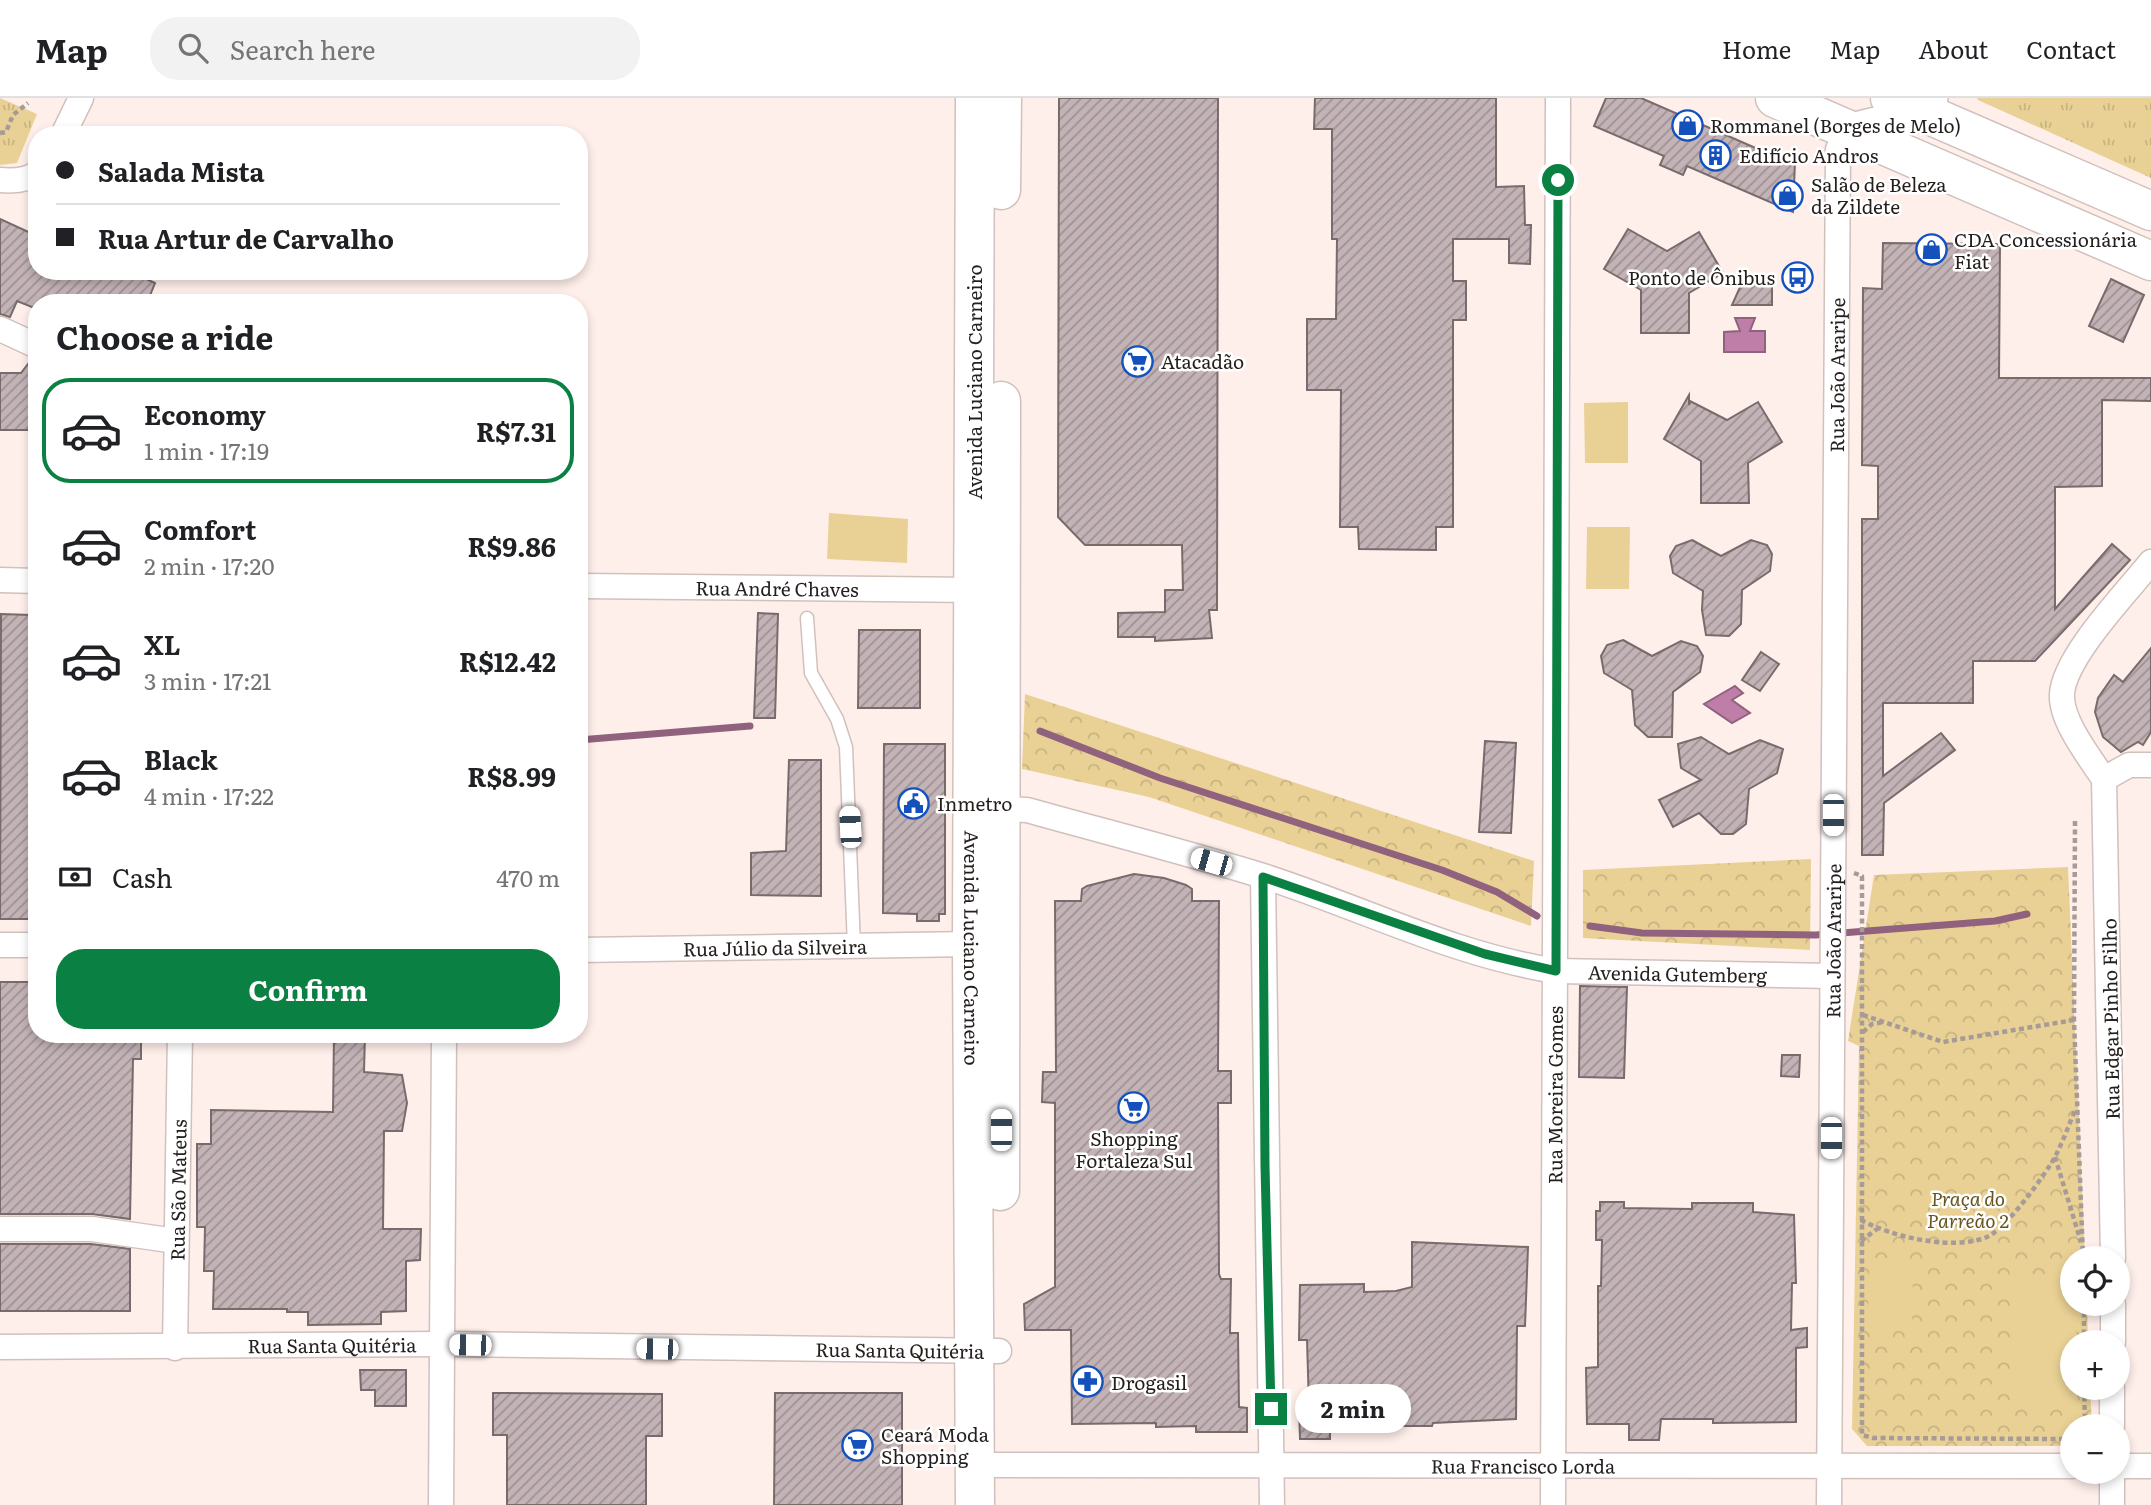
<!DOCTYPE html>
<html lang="en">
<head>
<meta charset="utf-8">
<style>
	body { margin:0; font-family:Literata,serif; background:#f2f2f2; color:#202124; height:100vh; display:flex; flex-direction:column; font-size:26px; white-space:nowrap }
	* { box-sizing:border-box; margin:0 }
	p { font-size:23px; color:#757577 }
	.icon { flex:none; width:38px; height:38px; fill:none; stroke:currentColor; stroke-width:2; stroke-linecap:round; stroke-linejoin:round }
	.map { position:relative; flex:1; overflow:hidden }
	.side { position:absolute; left:28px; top:196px; width:560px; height:749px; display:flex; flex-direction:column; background:#fff; border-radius:28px; box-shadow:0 4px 10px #0003 }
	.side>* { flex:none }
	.guide { position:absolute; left:28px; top:28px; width:560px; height:154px; border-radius:28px; box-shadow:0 4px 10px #0003; display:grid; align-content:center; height:154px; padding:0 28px; background:#fff }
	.tools { position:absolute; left:2060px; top:1148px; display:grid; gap:14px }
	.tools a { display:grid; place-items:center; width:70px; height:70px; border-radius:50%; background:#fff; box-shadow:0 4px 10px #0003; font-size:35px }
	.end { position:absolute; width:32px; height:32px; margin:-16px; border:9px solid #0b8043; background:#fff; box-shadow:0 0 0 4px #fff }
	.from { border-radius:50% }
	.bubble { position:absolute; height:49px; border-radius:24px; background:#fff; box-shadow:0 4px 10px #0003; font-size:23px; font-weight:700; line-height:49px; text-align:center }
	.car { position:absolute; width:21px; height:42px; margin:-21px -10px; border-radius:9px; box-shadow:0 0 5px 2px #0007; background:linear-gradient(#fff 24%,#345 0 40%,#fff 0 76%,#345 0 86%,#fff 0) }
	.guide b { display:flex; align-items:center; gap:24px; height:66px; font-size:26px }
	.guide b+b { border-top:2px solid #e0e0e0 }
	.guide i { width:18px; height:18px; background:#202124 }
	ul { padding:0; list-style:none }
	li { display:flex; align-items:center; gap:21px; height:105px; margin:0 14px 10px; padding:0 14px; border:4px solid transparent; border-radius:28px }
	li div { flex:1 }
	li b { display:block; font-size:26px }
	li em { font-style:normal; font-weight:700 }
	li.current { border-color:#0b8043 }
	li>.icon { width:63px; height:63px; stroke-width:1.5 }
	h2 { padding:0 28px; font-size:32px; line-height:84px }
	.pay { display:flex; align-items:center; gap:18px; height:77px; padding:0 28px; font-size:26px }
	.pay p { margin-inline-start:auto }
	.action { display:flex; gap:14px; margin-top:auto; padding:14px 28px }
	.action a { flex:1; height:80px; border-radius:28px; background:#0b8043; color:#fff; font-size:28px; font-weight:700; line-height:80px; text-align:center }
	header { display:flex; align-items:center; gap:42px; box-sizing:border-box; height:98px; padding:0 35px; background:#fff; border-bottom:2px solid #e0e0e0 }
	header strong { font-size:33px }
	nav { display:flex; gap:38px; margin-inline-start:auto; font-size:24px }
	.search { width:490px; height:63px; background:#f2f2f2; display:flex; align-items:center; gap:18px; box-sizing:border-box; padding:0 24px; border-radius:28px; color:#757577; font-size:26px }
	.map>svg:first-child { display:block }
	.grass { fill:url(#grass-tufts) }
	.park { fill:url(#park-crowns) }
	.pitch { fill:#e9d195 }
	.water { fill:#be7ea7; stroke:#90627e; stroke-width:2 }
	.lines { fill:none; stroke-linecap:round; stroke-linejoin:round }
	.stream { stroke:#90627e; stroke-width:7 }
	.building { fill:url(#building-hatch); stroke:#786b6c; stroke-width:2 }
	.lane-casing { stroke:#d0c1bd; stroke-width:15 }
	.street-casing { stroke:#d0c1bd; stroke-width:27 }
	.secondary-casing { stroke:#d0c1bd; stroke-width:38 }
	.primary-casing { stroke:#d0c1bd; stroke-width:41 }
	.path { stroke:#a69b97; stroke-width:4.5; stroke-dasharray:5 3.5; stroke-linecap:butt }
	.lane { stroke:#fff; stroke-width:12 }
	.street { stroke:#fff; stroke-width:24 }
	.secondary { stroke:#fff; stroke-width:35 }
	.primary { stroke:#fff; stroke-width:38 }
	.route { stroke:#0b8043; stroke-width:9 }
	.labels { text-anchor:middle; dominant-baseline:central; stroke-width:5; stroke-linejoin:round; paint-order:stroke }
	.poi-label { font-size:19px; fill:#241f1d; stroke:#fff; text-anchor:start }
	.street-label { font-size:19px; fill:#241f1d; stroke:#fff }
	.park-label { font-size:19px; font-style:italic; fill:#67541f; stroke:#fff }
</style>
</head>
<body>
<header>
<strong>Map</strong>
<div class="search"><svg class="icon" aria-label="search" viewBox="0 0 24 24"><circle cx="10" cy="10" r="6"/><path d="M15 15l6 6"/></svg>Search here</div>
<nav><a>Home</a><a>Map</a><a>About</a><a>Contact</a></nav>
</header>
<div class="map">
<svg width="2151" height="1407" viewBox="0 0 2151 1407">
	<defs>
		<pattern id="grass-tufts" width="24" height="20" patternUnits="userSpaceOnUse" patternTransform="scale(1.75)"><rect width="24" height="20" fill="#e9d195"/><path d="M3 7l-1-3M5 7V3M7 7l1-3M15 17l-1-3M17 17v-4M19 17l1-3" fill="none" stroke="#c8b380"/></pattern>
		<pattern id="park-crowns" width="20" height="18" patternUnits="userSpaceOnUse" patternTransform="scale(1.75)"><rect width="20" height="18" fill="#e9d195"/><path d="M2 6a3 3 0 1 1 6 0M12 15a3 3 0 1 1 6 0" fill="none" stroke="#c8b380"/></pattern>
		<pattern id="building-hatch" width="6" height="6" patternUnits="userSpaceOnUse" patternTransform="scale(1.75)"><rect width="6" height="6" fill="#c3b3b6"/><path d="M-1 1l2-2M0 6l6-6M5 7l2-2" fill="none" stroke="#9e9193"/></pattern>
	</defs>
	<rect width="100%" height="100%" fill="#ffefeb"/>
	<g class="grass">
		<polygon points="0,0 37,16 17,65 0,67"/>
		<polygon points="1977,0 2151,0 2151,80 1978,2"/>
	</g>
	<g class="park">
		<polygon points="1025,596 1534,763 1531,828 1149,699 1022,671"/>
		<polygon points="1811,761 1810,852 1583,840 1583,772"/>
		<polygon points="2068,769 2085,1160 2072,1160 2072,1206 2087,1206 2088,1244 2072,1244 2072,1290 2090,1290 2092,1326 2072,1328 2072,1346 2067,1348 1867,1348 1852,1331 1859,948 1848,943 1874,777"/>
	</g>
	<g class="pitch">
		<polygon points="1628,304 1628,365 1585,365 1584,305"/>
		<polygon points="829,415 908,421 907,465 827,461"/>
		<polygon points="1587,429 1630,429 1629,491 1586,491"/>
		<polygon points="1869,1160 1913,1161 1912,1229 1868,1228"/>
		<polygon points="2072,1182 2077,1244 2072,1244 2072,1290 2077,1290 2078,1306 2013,1307 2011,1183"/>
	</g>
	<g class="water">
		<polygon points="1735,220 1755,220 1750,233 1765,233 1765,254 1724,254 1724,234 1740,233"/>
		<polygon points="1735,588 1743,595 1732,602 1750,615 1732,625 1704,606"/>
	</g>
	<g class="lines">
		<g class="stream">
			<polyline points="1040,633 1160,680 1442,772 1497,794 1537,818"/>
			<polyline points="579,642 750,628"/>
			<polyline points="1590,828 1642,835 1816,837 1995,823 2027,816"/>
		</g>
	</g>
	<g class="building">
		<polygon points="1059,0 1218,0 1217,512 1209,512 1212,540 1155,543 1155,539 1118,539 1118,515 1165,514 1165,492 1183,492 1182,447 1085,447 1058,419"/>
		<polygon points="1315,0 1496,0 1496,89 1524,88 1525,127 1531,127 1530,166 1509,165 1509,141 1453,141 1453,183 1466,183 1466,222 1453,222 1453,429 1436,429 1436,452 1359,451 1358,429 1340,429 1341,292 1307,292 1307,221 1336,221 1337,141 1332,141 1332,31 1314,31"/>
		<polygon points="1606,0 1641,0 1781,61 1795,63 1793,114 1687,68 1683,77 1660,67 1664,58 1594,28"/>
		<polygon points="0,121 37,138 37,173 129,173 155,185 147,205 37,205 37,211 17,203 10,219 0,216"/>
		<polygon points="1628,131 1667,153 1699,134 1723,175 1689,195 1689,235 1641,235 1641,192 1604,171"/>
		<polygon points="1883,145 2000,146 1999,280 2151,280 2151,303 2102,302 2102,388 2055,389 2055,511 2112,446 2130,462 2035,563 1973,563 1973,605 1883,605 1883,678 1941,635 1955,652 1884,705 1883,757 1862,757 1862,421 1878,421 1878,368 1862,367 1863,190 1882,191"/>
		<polygon points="1745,178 1772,187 1772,207 1732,207"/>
		<polygon points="2111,181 2144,197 2123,244 2089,228"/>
		<polygon points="31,262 37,263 37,332 0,332 0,275 21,275"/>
		<polygon points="1689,297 1689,307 1690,303 1727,322 1758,304 1782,344 1748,365 1749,405 1701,405 1701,363 1664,341"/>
		<polygon points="1692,442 1721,458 1751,442 1767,447 1772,456 1770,473 1742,492 1741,526 1729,538 1706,537 1702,512 1703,493 1673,475 1670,458 1676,448"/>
		<polygon points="758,515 778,516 775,620 754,620"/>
		<polygon points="1,516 31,517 31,656 37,652 37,761 33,761 32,821 0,821"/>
		<polygon points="859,532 920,532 920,610 858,610"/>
		<polygon points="1623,542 1652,558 1681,543 1697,548 1703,558 1700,574 1673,594 1672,639 1648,639 1635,627 1632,592 1604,575 1601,558 1607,547"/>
		<polygon points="2151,550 2151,634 2143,647 2138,644 2121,654 2103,639 2095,614 2098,600 2114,577 2123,584"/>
		<polygon points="1761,554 1779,566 1760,593 1742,582"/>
		<polygon points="1701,639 1729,656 1760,642 1783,651 1777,675 1749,691 1746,726 1733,736 1721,736 1699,715 1673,729 1659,702 1701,682 1681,670 1678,646"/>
		<polygon points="1485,643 1516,645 1511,735 1479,734"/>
		<polygon points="884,646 945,646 945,816 939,816 939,823 917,823 917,816 883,815"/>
		<polygon points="789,662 821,662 821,798 751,797 751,755 786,753"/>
		<polygon points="1134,776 1164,780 1186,787 1192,791 1192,803 1219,803 1218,973 1231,973 1231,1005 1218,1005 1219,1176 1221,1181 1231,1181 1230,1235 1238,1235 1239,1309 1247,1310 1247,1334 1196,1334 1196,1328 1156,1329 1156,1325 1072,1326 1071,1232 1025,1232 1024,1206 1055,1189 1055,1005 1042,1004 1043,974 1056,974 1055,803 1081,803 1082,791 1087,788"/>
		<polygon points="0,884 37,884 37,936 141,936 141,961 133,961 130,1121 92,1116 0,1116"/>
		<polygon points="1580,888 1627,889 1624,980 1579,979"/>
		<polygon points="334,936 365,936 364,974 402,977 407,1005 402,1033 384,1033 383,1131 421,1131 420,1162 406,1163 406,1213 381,1214 381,1226 308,1227 308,1214 287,1214 287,1211 213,1211 214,1173 204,1173 205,1129 197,1129 197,1046 211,1046 211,1012 333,1014"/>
		<polygon points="1782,957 1800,957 1799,979 1781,978"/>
		<polygon points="1600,1104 1624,1104 1624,1110 1692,1111 1692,1105 1753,1105 1753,1114 1794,1117 1796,1185 1792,1185 1791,1232 1807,1230 1807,1249 1796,1250 1796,1324 1713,1325 1713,1321 1661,1321 1659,1342 1629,1342 1629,1326 1587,1326 1586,1270 1598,1269 1598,1188 1601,1188 1602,1142 1596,1142 1596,1113 1600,1113"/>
		<polygon points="1412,1144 1528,1149 1525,1228 1517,1228 1516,1321 1433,1325 1432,1328 1392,1328 1392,1332 1330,1333 1330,1341 1300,1341 1299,1310 1309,1309 1307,1242 1299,1242 1300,1187 1364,1186 1364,1194 1396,1193 1412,1189"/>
		<polygon points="0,1146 91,1146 130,1151 130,1213 0,1213"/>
		<polygon points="360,1272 406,1272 406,1308 375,1308 375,1292 361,1292"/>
		<polygon points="493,1295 662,1296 662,1338 646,1338 646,1407 507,1407 507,1337 493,1337"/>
		<polygon points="775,1295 902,1295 902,1407 774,1407"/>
	</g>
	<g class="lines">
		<defs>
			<polyline id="lane" points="807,520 811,575 837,621 846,649 854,848"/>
			<g id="street">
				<polyline points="63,37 81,0"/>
				<path d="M0,82C12,83 27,83 37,75"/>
				<polyline points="0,231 37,248"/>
				<polyline points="0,482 37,483"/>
				<path id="s1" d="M579,488L974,492"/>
				<path d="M2104,681C2090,660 2060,622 2062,596C2064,559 2127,494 2151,464"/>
				<path id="s2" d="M1002,711L1027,712C1106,734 1185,754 1263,778C1360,809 1454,857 1556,873L1832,878"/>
				<polyline points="1263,779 1272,1407"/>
				<polyline points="0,847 37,847"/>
				<path id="s3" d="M579,852L972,846"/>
				<polyline points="0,1131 92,1131 176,1143"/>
				<polyline points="2113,1160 2104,681 2129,667 2151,667"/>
				<polyline points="2113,1244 2113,1206"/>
				<path id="s4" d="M0,1249L443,1246L999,1253"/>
				<path id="s5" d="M175,1250L180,936"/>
				<polyline points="2112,1328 2112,1290"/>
				<path id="s6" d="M975,1367L2072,1368"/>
				<polyline points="2118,1368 2151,1368"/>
				<polyline points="441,1407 444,936"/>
				<path id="s7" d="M1553,1407L1558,0"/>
				<path id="s8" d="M1829,1407L1838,51L1852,33"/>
				<polyline points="2112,1407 2112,1374"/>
			</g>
			<polyline id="secondary" points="1852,33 1924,15 1930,0"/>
			<g id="primary">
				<path id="s9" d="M975,0L972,846L975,1407"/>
				<polyline points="1775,0 2151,163"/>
				<polyline points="1890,0 2151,113"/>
				<polyline points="1001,92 1002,0"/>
				<polyline points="1000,1093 1001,303"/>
			</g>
		</defs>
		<use href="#lane" class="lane-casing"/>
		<use href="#street" class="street-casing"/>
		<use href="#secondary" class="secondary-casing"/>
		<use href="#primary" class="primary-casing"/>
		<g class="path">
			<polyline points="0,35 6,34 13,17 28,5"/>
			<polyline points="2075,723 2074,922 2083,1160"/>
			<polyline points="1854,775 1862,778 1862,1337 1873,1340 2063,1341 2072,1338"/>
			<polyline points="1863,917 1943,944 2074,922"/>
			<polyline points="1863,934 1872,926 1884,924"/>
			<polyline points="2055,1059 2081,1144"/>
			<path d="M1861,1122C1892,1139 1953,1153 1987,1139C2006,1131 2046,1076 2056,1057C2063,1043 2069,1027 2075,1012"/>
			<polyline points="1861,1143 1877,1131"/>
			<polyline points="2084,1206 2084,1244"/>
			<polyline points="2082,1328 2085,1324 2084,1290"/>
		</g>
		<use href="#lane" class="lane"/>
		<use href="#street" class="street"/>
		<use href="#secondary" class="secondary"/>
		<use href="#primary" class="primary"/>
	</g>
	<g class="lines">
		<polyline class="route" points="1271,1311 1265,1068 1263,779 1485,856 1556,873 1558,82"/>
	</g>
	<defs>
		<symbol id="shop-ring" viewBox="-11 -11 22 22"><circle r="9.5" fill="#fff" stroke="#1451bd" stroke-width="1.5"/><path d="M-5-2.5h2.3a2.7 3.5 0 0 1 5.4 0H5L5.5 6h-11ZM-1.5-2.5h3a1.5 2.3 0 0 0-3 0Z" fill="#1451bd"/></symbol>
		<symbol id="building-ring" viewBox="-11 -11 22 22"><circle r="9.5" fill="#fff" stroke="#1451bd" stroke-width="1.5"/><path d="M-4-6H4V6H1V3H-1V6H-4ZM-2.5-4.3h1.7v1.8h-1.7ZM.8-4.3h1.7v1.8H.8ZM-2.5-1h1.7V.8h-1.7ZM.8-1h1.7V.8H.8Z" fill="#1451bd"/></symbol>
		<symbol id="bus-ring" viewBox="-11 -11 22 22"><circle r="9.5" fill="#fff" stroke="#1451bd" stroke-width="1.5"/><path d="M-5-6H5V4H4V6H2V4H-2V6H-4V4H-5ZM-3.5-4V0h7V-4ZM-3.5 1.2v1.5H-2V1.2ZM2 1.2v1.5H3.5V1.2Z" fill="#1451bd"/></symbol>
		<symbol id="supermarket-ring" viewBox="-11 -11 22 22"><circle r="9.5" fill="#fff" stroke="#1451bd" stroke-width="1.5"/><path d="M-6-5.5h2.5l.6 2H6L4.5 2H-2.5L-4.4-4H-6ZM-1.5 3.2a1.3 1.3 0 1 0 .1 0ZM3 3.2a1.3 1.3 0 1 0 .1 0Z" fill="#1451bd"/></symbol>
		<symbol id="civic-ring" viewBox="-11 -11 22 22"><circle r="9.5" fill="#fff" stroke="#1451bd" stroke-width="1.5"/><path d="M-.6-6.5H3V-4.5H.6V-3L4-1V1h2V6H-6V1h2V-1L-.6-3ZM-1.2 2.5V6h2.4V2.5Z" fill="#1451bd"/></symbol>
		<symbol id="pharmacy-ring" viewBox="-11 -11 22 22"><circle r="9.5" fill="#fff" stroke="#1451bd" stroke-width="1.5"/><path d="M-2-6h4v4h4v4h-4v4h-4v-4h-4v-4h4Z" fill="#1451bd"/></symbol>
	</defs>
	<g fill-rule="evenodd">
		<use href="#shop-ring" x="1670" y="10" width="35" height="35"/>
		<use href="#building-ring" x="1698" y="40" width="35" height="35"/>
		<use href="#shop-ring" x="1770" y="80" width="35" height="35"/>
		<use href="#shop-ring" x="1914" y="134" width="35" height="35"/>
		<use href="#bus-ring" x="1780" y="162" width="35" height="35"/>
		<use href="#supermarket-ring" x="1120" y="246" width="35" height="35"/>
		<use href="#civic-ring" x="896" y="688" width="35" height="35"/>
		<use href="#supermarket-ring" x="1116" y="992" width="35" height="35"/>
		<use href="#pharmacy-ring" x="1070" y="1266" width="35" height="35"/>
		<use href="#supermarket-ring" x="840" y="1330" width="35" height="35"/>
	</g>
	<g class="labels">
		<g class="poi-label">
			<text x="1710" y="27">Rommanel (Borges de Melo)</text>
			<text x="1739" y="57">Edifício Andros</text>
			<text x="1811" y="86">Salão de Beleza<tspan x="1811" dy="22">da Zildete</tspan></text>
			<text x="1954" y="141">CDA Concessionária<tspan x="1954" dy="22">Fiat</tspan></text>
			<text x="1775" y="179" text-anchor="end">Ponto de Ônibus</text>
			<text x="1161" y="263">Atacadão</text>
			<text x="937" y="705">Inmetro</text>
			<text x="1134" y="1040" text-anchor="middle">Shopping<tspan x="1134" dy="22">Fortaleza Sul</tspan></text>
			<text x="1111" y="1284">Drogasil</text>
			<text x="881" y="1336">Ceará Moda<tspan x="881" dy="22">Shopping</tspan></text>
		</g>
		<g class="street-label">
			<text stroke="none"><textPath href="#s8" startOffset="1130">Rua João Araripe</textPath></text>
			<text transform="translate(974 284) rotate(-90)">Avenida Luciano Carneiro</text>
			<text stroke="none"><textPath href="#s1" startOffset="198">Rua André Chaves</textPath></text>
			<text stroke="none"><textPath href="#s8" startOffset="564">Rua João Araripe</textPath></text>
			<text stroke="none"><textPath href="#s3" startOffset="196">Rua Júlio da Silveira</textPath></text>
			<text stroke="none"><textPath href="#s9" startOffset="850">Avenida Luciano Carneiro</textPath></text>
			<text stroke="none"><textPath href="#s2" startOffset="700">Avenida Gutemberg</textPath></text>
			<text transform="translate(2110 921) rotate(-91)">Rua Edgar Pinho Filho</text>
			<text stroke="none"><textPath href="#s7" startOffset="410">Rua Moreira Gomes</textPath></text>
			<text stroke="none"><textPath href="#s5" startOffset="158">Rua São Mateus</textPath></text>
			<text stroke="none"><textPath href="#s4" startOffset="332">Rua Santa Quitéria</textPath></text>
			<text stroke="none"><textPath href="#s4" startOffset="900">Rua Santa Quitéria</textPath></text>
			<text stroke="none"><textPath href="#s6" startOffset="548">Rua Francisco Lorda</textPath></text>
		</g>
		<g class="park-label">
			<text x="1968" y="1100">Praça do<tspan x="1968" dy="22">Parreão 2</tspan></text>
		</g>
	</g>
</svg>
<div class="tools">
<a><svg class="icon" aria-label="locate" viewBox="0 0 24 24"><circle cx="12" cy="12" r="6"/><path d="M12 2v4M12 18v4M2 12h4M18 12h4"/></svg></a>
<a>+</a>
<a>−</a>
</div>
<i class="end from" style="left:1558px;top:82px"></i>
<i class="end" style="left:1271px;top:1311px"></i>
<div class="bubble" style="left:1295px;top:1286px;width:116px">2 min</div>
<i class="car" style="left:1833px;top:717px;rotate:180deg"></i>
<i class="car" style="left:850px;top:729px;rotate:357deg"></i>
<i class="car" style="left:1211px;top:764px;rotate:286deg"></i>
<i class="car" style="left:1001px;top:1032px;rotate:0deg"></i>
<i class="car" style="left:1831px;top:1040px;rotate:180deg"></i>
<i class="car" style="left:470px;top:1247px;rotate:271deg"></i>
<i class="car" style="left:657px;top:1251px;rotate:271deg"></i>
<div class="guide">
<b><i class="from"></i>Salada Mista</b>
<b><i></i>Rua Artur de Carvalho</b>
</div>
<section class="side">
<h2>Choose a ride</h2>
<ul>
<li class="current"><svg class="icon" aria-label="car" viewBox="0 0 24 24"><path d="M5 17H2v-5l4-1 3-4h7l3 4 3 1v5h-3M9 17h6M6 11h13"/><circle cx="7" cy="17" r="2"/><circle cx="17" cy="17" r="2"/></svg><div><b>Economy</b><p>1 min · 17:19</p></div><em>R$7.31</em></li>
<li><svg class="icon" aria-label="car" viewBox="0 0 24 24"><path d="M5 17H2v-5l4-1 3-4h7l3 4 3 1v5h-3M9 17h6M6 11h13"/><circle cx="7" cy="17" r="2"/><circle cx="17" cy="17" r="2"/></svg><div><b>Comfort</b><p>2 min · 17:20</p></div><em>R$9.86</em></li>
<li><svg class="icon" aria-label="car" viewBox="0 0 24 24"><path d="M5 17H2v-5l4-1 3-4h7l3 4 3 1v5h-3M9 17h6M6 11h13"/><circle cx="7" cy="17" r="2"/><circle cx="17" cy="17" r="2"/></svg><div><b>XL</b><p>3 min · 17:21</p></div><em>R$12.42</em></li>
<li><svg class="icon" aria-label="car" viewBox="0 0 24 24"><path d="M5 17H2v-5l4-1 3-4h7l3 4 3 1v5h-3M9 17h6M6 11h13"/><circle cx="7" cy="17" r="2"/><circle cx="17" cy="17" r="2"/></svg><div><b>Black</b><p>4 min · 17:22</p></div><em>R$8.99</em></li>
</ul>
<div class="pay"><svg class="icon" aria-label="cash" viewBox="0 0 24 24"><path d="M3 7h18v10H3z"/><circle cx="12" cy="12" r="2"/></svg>Cash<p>470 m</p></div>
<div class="action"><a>Confirm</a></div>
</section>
</div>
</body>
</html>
